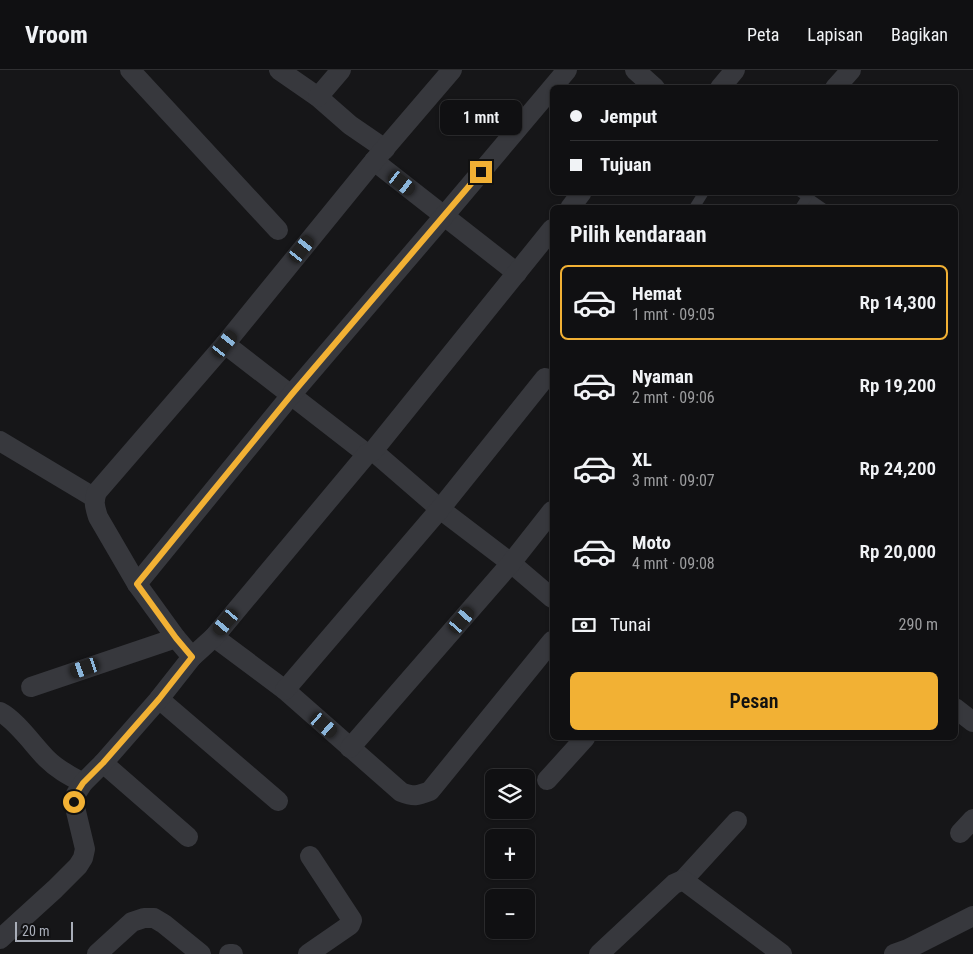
<!DOCTYPE html>
<html lang="id">
<head>
<meta charset="utf-8">
<style>
	body { margin:0; font-family:"Roboto Condensed",sans-serif; background:#1e1e20; color:#f1f3f6; height:100vh; display:flex; flex-direction:column; font-size:19px; white-space:nowrap }
	* { box-sizing:border-box; margin:0 }
	p { font-size:16px; color:#9c9d9f }
	.icon { flex:none; width:28px; height:28px; fill:none; stroke:currentColor; stroke-width:2; stroke-linecap:round; stroke-linejoin:round }
	.map { position:relative; flex:1; overflow:hidden }
	.details { position:absolute; left:550px; top:135px; width:408px; height:535px; display:flex; flex-direction:column; background:#101012; border-radius:8px; box-shadow:0 1px 4px #0004,0 0 0 1px #303032 }
	.details>* { flex:none }
	.guide { position:absolute; left:550px; top:15px; width:408px; height:110px; border-radius:8px; box-shadow:0 1px 4px #0004,0 0 0 1px #303032; display:grid; align-content:center; height:110px; padding:0 20px; background:#101012 }
	.controls { position:absolute; left:485px; top:699px; display:grid; gap:10px }
	.controls a { display:grid; place-items:center; width:50px; height:50px; border-radius:8px; background:#101012; box-shadow:0 1px 4px #0004,0 0 0 1px #303032; font-size:25px }
	.scale { position:absolute; left:15px; bottom:12px; width:58px; box-sizing:border-box; padding-left:5px; border:2px solid #a8adb8; border-top:0; font-size:14px; line-height:18px; white-space:nowrap; color:#a8adb8; -webkit-text-stroke:4px #111113; paint-order:stroke }
	.end { position:absolute; width:22px; height:22px; margin:-11px; border:6px solid #f2b134; background:#111; box-shadow:0 0 0 2px #111 }
	.from { border-radius:50% }
	.bubble { position:absolute; height:35px; border-radius:8px; background:#101012; box-shadow:0 1px 4px #0004,0 0 0 1px #303032; font-size:16px; font-weight:600; line-height:35px; text-align:center }
	.car { position:absolute; width:15px; height:30px; margin:-15px -8px; border-radius:6px; box-shadow:0 0 4px 1px #0007; background:linear-gradient(#222 24%,#8ab4d8 0 40%,#222 0 76%,#8ab4d8 0 86%,#222 0) }
	.guide b { display:flex; align-items:center; gap:18px; height:48px; font-size:19px }
	.guide b+b { border-top:1px solid #303032 }
	.guide i { width:12px; height:12px; background:#f1f3f6 }
	ul { padding:0; list-style:none }
	li { display:flex; align-items:center; gap:15px; height:75px; margin:0 10px 8px; padding:0 10px; border:2px solid transparent; border-radius:8px }
	li div { flex:1 }
	li b { display:block; font-size:19px }
	li em { font-style:normal; font-weight:600 }
	li.on { border-color:#f2b134 }
	li>.icon { width:45px; height:45px; stroke-width:1.5 }
	h2 { padding:0 20px; font-size:22px; line-height:60px }
	.pay { display:flex; align-items:center; gap:12px; height:55px; padding:0 20px; font-size:19px }
	.pay p { margin-inline-start:auto }
	.cta { display:flex; gap:10px; margin-top:auto; padding:10px 20px }
	.cta a { flex:1; height:58px; border-radius:8px; background:#f2b134; color:#111; font-size:20px; font-weight:600; line-height:58px; text-align:center }
	header { display:flex; align-items:center; gap:30px; box-sizing:border-box; height:70px; padding:0 25px; background:#101012; border-bottom:1px solid #303032 }
	header strong { font-size:24px }
	nav { display:flex; gap:28px; margin-inline-start:auto; font-size:18px }
	.map>svg:first-child { display:block }
	.lines { fill:none; stroke-linecap:round; stroke-linejoin:round }
	.service { stroke:#37383d; stroke-width:10 }
	.minor { stroke:#37383d; stroke-width:20 }
	.route { stroke:#f2b134; stroke-width:6 }
</style>
</head>
<body>
<header>
<strong>Vroom</strong>
<nav><a>Peta</a><a>Lapisan</a><a>Bagikan</a></nav>
</header>
<div class="map">
<svg width="973" height="884" viewBox="0 0 973 884">
	<rect width="100%" height="100%" fill="#161618"/>
	<g class="lines">
		<g class="service">
			<polyline points="800,122 823,138"/>
			<polyline points="694,138 704,122"/>
			<polyline points="800,138 807,127"/>
		</g>
		<g class="minor">
			<polyline points="130,0 278,160"/>
			<polyline points="279,0 318,27 350,55 385,79"/>
			<polyline points="635,0 655,18"/>
			<polyline points="720,18 735,0"/>
			<polyline points="835,18 851,0"/>
			<polyline points="318,27 341,0"/>
			<polyline points="374,91 517,203"/>
			<polyline points="570,138 582,122"/>
			<polyline points="225,274 367,384"/>
			<polyline points="0,371 95,428"/>
			<polyline points="373,381 440,439 511,493 552,528"/>
			<polyline points="137,514 292,324 444,146 567,0"/>
			<path d="M214,567L285,620L401,722C414,727 417,726 430,721L552,571"/>
			<path d="M192,587L176,568L137,514L98,447C95,437 93,432 97,422L225,274L374,91L452,0"/>
			<polyline points="31,617 176,568"/>
			<polyline points="285,620 440,439 545,308"/>
			<polyline points="159,629 278,731"/>
			<polyline points="955,638 973,652"/>
			<path d="M0,642C16,650 34,676 47,689C58,700 70,706 83,713"/>
			<polyline points="350,678 511,493 552,441"/>
			<polyline points="103,693 188,767"/>
			<polyline points="547,710 585,668"/>
			<polyline points="960,763 973,749"/>
			<polyline points="683,810 737,751"/>
			<polyline points="0,869 55,819 78,796 83,788 85,779 74,733 76,724 83,713 103,693 159,629 192,587 214,567 367,384 373,381 552,159"/>
			<polyline points="97,884 132,852 144,848 154,848 164,854 201,884"/>
			<polyline points="229,884 233,884"/>
			<polyline points="308,884 350,855 352,850 310,786"/>
			<polyline points="599,884 674,814 683,810 782,884"/>
			<polyline points="894,884 908,879 973,846"/>
		</g>
	</g>
	<g class="lines">
		<polyline class="route" points="74,732 76,724 83,713 103,693 159,629 192,587 176,568 137,514 292,324 481,102"/>
	</g>
</svg>
<div class="controls">
<a><svg class="icon" aria-label="layers" viewBox="0 0 24 24"><path d="M12 4l9 5-9 5-9-5zM3 14l9 5 9-5"/></svg></a>
<a>+</a>
<a>−</a>
</div>
<div class="scale">20 m</div>
<i class="end from" style="left:74px;top:732px"></i>
<i class="end" style="left:481px;top:102px"></i>
<div class="bubble" style="left:440px;top:30px;width:82px">1 mnt</div>
<i class="car" style="left:402px;top:113px;rotate:128deg"></i>
<i class="car" style="left:302px;top:179px;rotate:39deg"></i>
<i class="car" style="left:225px;top:274px;rotate:39deg"></i>
<i class="car" style="left:462px;top:550px;rotate:41deg"></i>
<i class="car" style="left:226px;top:552px;rotate:220deg"></i>
<i class="car" style="left:85px;top:598px;rotate:251deg"></i>
<i class="car" style="left:324px;top:655px;rotate:131deg"></i>
<div class="guide">
<b><i class="from"></i>Jemput</b>
<b><i></i>Tujuan</b>
</div>
<section class="details">
<h2>Pilih kendaraan</h2>
<ul>
<li class="on"><svg class="icon" aria-label="car" viewBox="0 0 24 24"><path d="M5 17H2v-5l4-1 3-4h7l3 4 3 1v5h-3M9 17h6M6 11h13"/><circle cx="7" cy="17" r="2"/><circle cx="17" cy="17" r="2"/></svg><div><b>Hemat</b><p>1 mnt · 09:05</p></div><em>Rp 14,300</em></li>
<li><svg class="icon" aria-label="car" viewBox="0 0 24 24"><path d="M5 17H2v-5l4-1 3-4h7l3 4 3 1v5h-3M9 17h6M6 11h13"/><circle cx="7" cy="17" r="2"/><circle cx="17" cy="17" r="2"/></svg><div><b>Nyaman</b><p>2 mnt · 09:06</p></div><em>Rp 19,200</em></li>
<li><svg class="icon" aria-label="car" viewBox="0 0 24 24"><path d="M5 17H2v-5l4-1 3-4h7l3 4 3 1v5h-3M9 17h6M6 11h13"/><circle cx="7" cy="17" r="2"/><circle cx="17" cy="17" r="2"/></svg><div><b>XL</b><p>3 mnt · 09:07</p></div><em>Rp 24,200</em></li>
<li><svg class="icon" aria-label="car" viewBox="0 0 24 24"><path d="M5 17H2v-5l4-1 3-4h7l3 4 3 1v5h-3M9 17h6M6 11h13"/><circle cx="7" cy="17" r="2"/><circle cx="17" cy="17" r="2"/></svg><div><b>Moto</b><p>4 mnt · 09:08</p></div><em>Rp 20,000</em></li>
</ul>
<div class="pay"><svg class="icon" aria-label="cash" viewBox="0 0 24 24"><path d="M3 7h18v10H3z"/><circle cx="12" cy="12" r="2"/></svg>Tunai<p>290 m</p></div>
<div class="cta"><a>Pesan</a></div>
</section>
</div>
</body>
</html>
